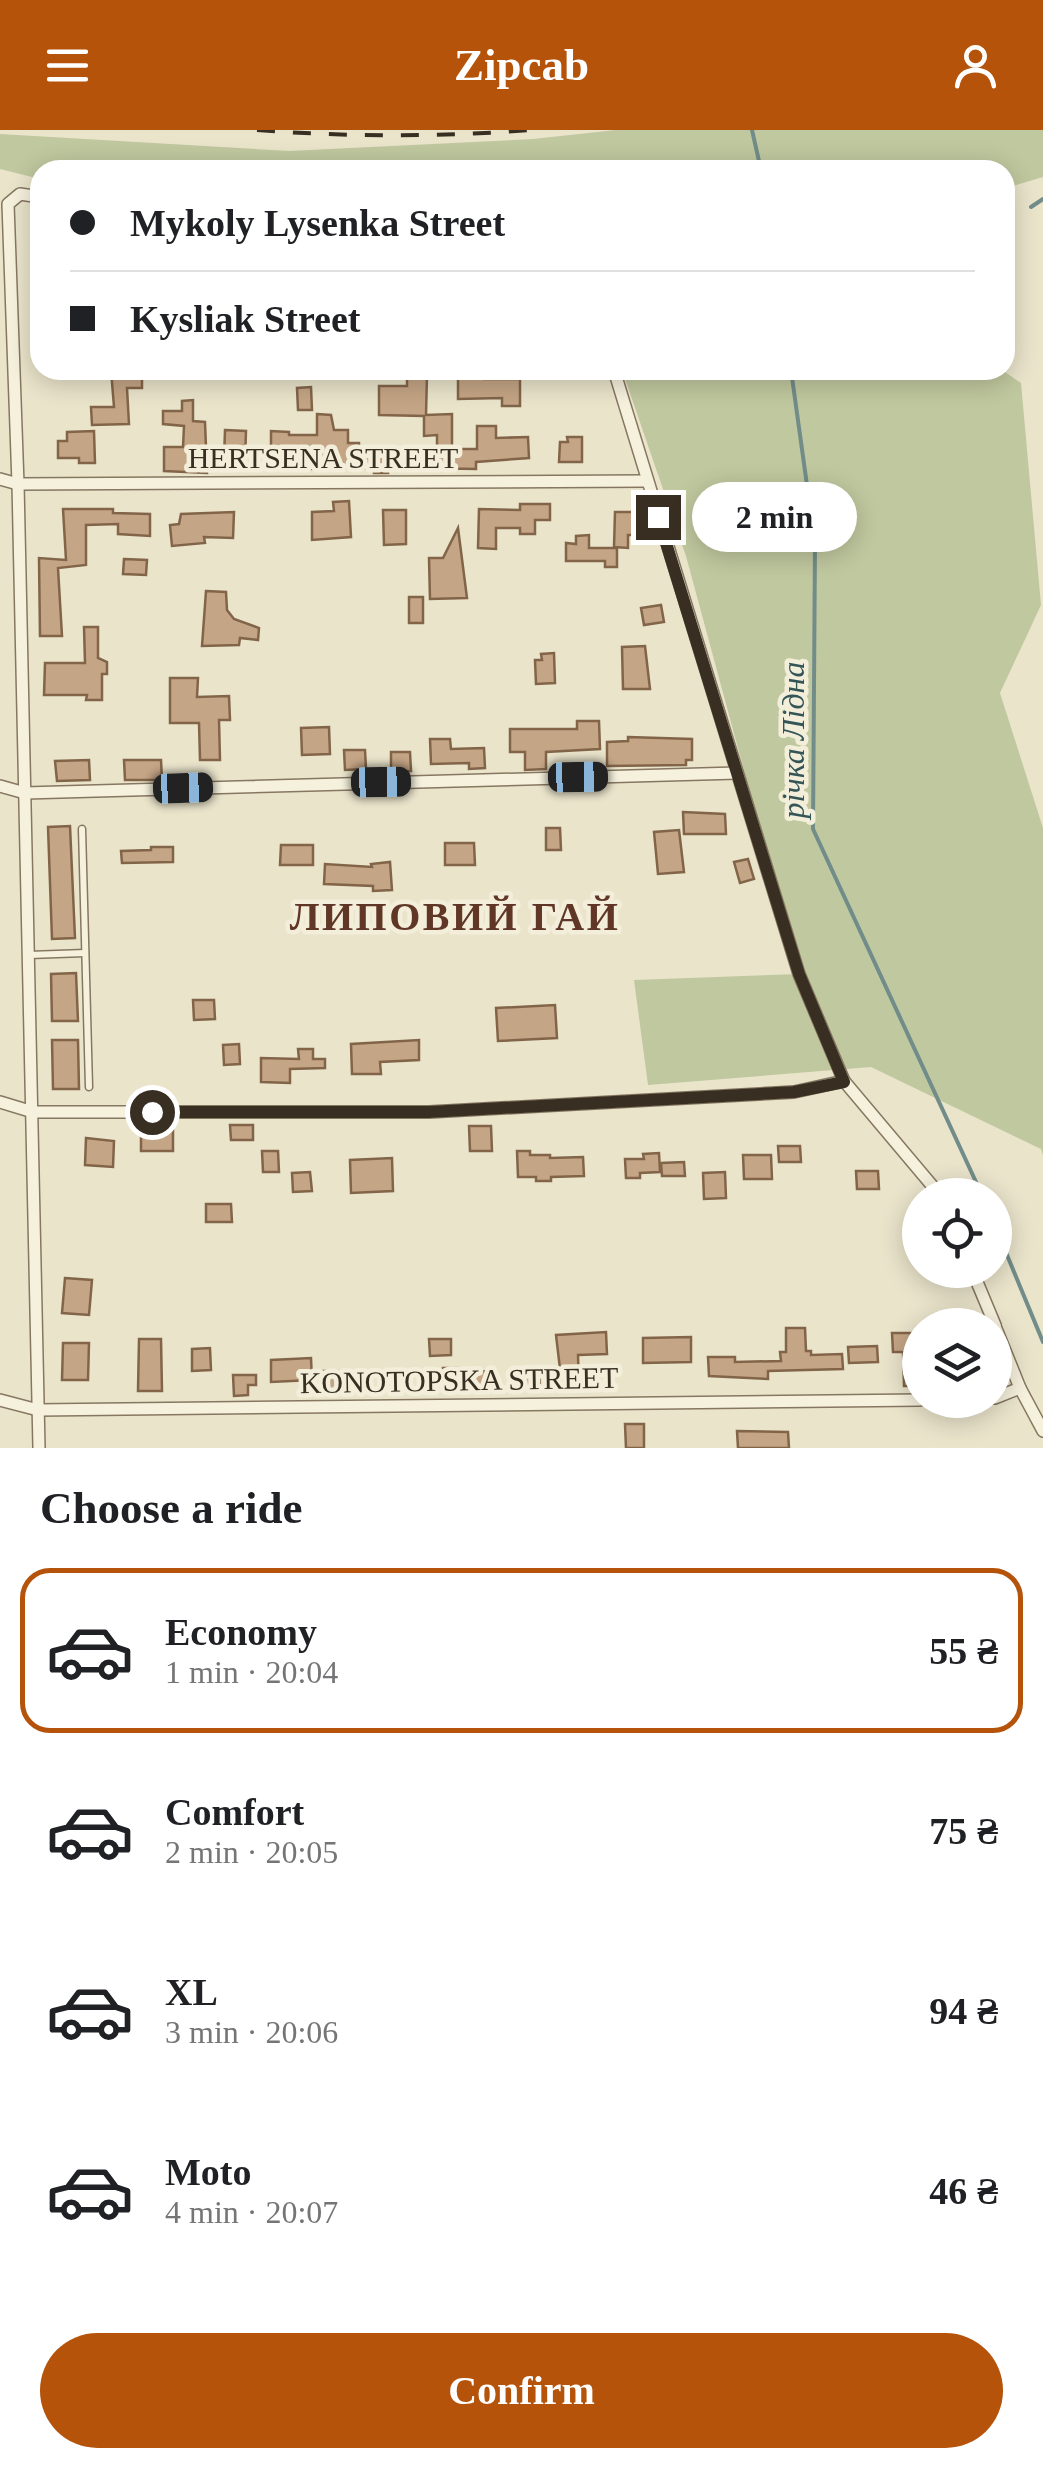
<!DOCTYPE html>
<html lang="en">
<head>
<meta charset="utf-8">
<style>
	body { margin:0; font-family:Georgia,serif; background:#f6f6f6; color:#202124; height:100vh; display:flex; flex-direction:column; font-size:38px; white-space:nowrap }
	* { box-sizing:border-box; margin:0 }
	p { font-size:32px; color:#757577 }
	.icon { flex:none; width:55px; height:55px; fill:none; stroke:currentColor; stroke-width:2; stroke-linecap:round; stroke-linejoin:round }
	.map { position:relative; height:1318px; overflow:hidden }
	.sheet { display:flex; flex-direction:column; background:#fff; flex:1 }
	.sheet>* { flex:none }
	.banner { position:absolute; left:30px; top:30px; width:985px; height:220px; border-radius:30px; box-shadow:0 5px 25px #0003; display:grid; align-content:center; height:220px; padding:0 40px; background:#fff }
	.buttons { position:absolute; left:902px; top:1048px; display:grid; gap:20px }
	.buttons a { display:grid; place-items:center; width:110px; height:110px; border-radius:50%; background:#fff; box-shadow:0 5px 25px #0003; font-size:50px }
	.end { position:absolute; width:45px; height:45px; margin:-22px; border:12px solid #382f22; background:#fff; box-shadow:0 0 0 5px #fff }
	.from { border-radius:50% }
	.bubble { position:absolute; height:70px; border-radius:35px; background:#fff; box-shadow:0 5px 25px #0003; font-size:32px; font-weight:700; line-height:70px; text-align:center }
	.car { position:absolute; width:30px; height:60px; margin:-30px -15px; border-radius:12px; box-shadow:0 0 8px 2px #0007; background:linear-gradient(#222 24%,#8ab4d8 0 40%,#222 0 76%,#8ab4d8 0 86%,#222 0) }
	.banner b { display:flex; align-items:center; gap:35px; height:95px; font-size:38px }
	.banner b+b { border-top:2px solid #e0e0e0 }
	.banner i { width:25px; height:25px; background:#202124 }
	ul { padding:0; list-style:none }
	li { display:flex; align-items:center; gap:30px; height:165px; margin:0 20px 15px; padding:0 20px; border:5px solid transparent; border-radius:30px }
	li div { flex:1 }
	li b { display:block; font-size:38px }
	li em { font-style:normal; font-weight:700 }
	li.selected { border-color:#b45309 }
	li>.icon { width:90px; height:90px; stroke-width:1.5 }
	h2 { padding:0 40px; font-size:45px; line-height:120px }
	.cta { display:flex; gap:20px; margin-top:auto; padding:20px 40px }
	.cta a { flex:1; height:115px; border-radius:60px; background:#b45309; color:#fff; font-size:40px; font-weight:700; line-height:115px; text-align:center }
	header { display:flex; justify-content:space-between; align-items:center; height:130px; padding:0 40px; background:#b45309; color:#fff; font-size:45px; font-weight:700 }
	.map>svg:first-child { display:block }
	.green { fill:#c0c89f }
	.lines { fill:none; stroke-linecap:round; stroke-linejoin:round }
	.stream { stroke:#728d89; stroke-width:4 }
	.building { fill:#c4a585; stroke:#826549; stroke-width:2.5 }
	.lane-casing { stroke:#867761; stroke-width:9 }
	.street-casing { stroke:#867761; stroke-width:14 }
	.lane { stroke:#f6f1dd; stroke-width:6 }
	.street { stroke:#f6f1dd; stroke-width:11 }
	.rail { stroke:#382f22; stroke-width:4; stroke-dasharray:18 18; stroke-linecap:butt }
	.route { stroke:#382f22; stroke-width:12 }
	.labels { text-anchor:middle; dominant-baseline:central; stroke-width:9; stroke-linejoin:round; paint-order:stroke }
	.street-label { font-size:30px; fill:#382f22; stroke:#f3eeda }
	.water-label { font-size:32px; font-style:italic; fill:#335556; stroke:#f3eeda }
	.district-label { font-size:40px; font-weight:bold; letter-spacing:2.5px; fill:#603726; stroke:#f3eeda }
</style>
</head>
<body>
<header><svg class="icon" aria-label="menu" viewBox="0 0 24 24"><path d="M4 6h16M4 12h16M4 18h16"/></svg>Zipcab<svg class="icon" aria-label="person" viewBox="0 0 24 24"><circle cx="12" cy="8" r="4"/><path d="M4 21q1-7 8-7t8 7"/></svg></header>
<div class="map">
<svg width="1043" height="1318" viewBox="0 0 1043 1318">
	<rect width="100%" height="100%" fill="#eae4cb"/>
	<g class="green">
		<polygon points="616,0 1043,0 1043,47 1013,56 1005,54 1005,40 40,40 40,49 0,39 0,4 289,21 533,9"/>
		<polygon points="622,240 1002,240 1021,253 1041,475 1000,563 1043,698 1043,1025 1041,1019 871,937 648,955 634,850 799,844 686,426"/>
	</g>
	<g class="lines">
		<g class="stream">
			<polyline points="752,0 761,40"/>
			<polyline points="1031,77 1043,69"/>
			<polyline points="791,240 815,413 813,699 982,1065"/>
			<polyline points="995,1096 1043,1212"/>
		</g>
	</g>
	<g class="building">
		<polygon points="111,240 142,242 142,258 127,258 129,294 92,295 91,277 114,277"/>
		<polygon points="458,240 484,240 484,249 520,249 520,276 502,276 502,268 458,269"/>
		<polygon points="407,246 427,246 426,285 452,284 452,319 477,319 477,296 496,296 496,308 528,307 529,328 476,332 476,339 417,338 416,326 437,324 437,305 424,306 424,286 379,285 379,256 407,256"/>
		<polygon points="311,257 312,280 298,280 297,258"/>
		<polygon points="193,270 193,291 205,292 207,343 164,341 164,317 183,317 184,296 163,294 163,281 182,281 182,271"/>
		<polygon points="317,284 331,285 334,300 348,300 348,313 359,313 359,325 387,325 388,343 374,343 374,338 306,339 306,326 271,325 271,301 289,302 289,305 317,305"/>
		<polygon points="225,300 246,301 245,330 224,330"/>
		<polygon points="94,301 95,333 79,333 79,328 58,328 58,311 67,311 67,302"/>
		<polygon points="567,307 582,307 582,332 559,332 560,312 568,312"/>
		<polygon points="349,371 351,407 312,410 312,382 334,381 333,372"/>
		<polygon points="520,374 550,374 550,390 535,390 535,404 520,404 520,398 496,398 496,419 478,418 479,379 520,380"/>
		<polygon points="63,379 113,379 113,383 150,384 150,406 118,404 118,394 86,395 86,435 58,438 62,506 40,506 39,428 66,430"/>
		<polygon points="383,380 406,380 406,414 384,415"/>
		<polygon points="234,382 233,408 204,407 205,413 172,416 170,395 179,394 181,384"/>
		<polygon points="615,382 639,382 638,405 628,405 628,418 614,417"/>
		<polygon points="458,398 467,468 430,469 429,428 443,428"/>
		<polygon points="589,405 589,418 617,418 617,437 605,437 605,431 566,431 566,413 576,414 576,406"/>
		<polygon points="124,429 147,430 146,445 123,444"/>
		<polygon points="206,461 226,462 227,480 234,489 259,498 258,510 240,508 239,515 202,516"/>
		<rect x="409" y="467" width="14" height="26"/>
		<polygon points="661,475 664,492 644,495 641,478"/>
		<polygon points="84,497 98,497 98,528 107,532 107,544 102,544 102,570 86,570 87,565 44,565 45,533 85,533"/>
		<polygon points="645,516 650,559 623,559 622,517"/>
		<polygon points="554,523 555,553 536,554 535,530 542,530 541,524"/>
		<polygon points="170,548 198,548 197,567 229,566 230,590 219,590 220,630 200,630 199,593 170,593"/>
		<polygon points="577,591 599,591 600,619 546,622 546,639 525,640 525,622 510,622 510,599 577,599"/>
		<polygon points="329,597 330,624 302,625 301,598"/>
		<polygon points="628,607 692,609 692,630 686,630 686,635 607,636 607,612 628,611"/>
		<polygon points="430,609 450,609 451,619 484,618 485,638 469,639 469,633 431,634"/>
		<polygon points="344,620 365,620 366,639 345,640"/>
		<polygon points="391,622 410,622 411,641 391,642"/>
		<polygon points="89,630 90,650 57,651 55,631"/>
		<polygon points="124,630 161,630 162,650 125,650"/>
		<polygon points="683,682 725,684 726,704 684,704"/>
		<polygon points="70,696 75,808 52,809 48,697"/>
		<polygon points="546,698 560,698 561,720 546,720"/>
		<polygon points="679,700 684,742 658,744 654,702"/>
		<polygon points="445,713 474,713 475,735 445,735"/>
		<polygon points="281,715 313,715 313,735 280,735"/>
		<polygon points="151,717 173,717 173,732 122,733 121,721 151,720"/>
		<polygon points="748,729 754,749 740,753 734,732"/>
		<polygon points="390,732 392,760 373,761 373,756 324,754 325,734 372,737 371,734"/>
		<polygon points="76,843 78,891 52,891 51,844"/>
		<polygon points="193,870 214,870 215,889 194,890"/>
		<polygon points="555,875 557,908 498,911 496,878"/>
		<polygon points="52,910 78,910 79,959 53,959"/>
		<polygon points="419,910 419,930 380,932 381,944 352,944 351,914"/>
		<polygon points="239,914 240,934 224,935 223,915"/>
		<polygon points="298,919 313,919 313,929 325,929 325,938 290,939 290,953 261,952 261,928 299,929"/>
		<polygon points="230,995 253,995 253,1010 231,1010"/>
		<polygon points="469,996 491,996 492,1021 470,1021"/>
		<rect x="141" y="1000" width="32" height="21"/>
		<polygon points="86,1008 114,1011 113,1037 85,1035"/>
		<polygon points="778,1016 800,1016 801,1032 779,1032"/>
		<polygon points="262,1021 278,1021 279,1042 263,1042"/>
		<polygon points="517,1021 530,1021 530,1025 550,1025 550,1028 583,1027 584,1046 551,1047 551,1051 536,1051 536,1047 518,1047"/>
		<polygon points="659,1023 660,1042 640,1043 640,1048 626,1048 625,1029 644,1029 643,1024"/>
		<polygon points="743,1025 771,1025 772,1049 744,1049"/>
		<polygon points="392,1028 393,1061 351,1063 350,1030"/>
		<polygon points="684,1032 685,1046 662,1046 661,1033"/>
		<polygon points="856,1041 878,1041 879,1059 857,1059"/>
		<polygon points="310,1042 312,1061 293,1062 292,1043"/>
		<polygon points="725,1042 726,1068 704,1069 703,1043"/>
		<polygon points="206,1074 231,1074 232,1092 206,1092"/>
		<polygon points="65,1148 92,1150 89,1185 62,1183"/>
		<polygon points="786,1198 805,1198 806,1221 811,1221 811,1225 842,1224 843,1239 768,1241 768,1249 709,1246 708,1227 735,1227 735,1232 781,1231 780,1222 786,1222"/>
		<polygon points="606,1202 607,1224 578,1225 579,1256 562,1256 556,1205"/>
		<polygon points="892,1203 920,1203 920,1256 904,1256 903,1222 893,1222"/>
		<polygon points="691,1207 691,1232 643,1233 643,1208"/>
		<polygon points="139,1209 161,1209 162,1261 138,1261"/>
		<polygon points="429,1209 451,1209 451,1225 430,1226"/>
		<polygon points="63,1213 89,1213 88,1250 62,1250"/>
		<polygon points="877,1216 878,1232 849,1233 848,1217"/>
		<polygon points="210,1218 211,1240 192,1241 192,1219"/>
		<polygon points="311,1228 312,1250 271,1252 271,1230"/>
		<polygon points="443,1238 461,1238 461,1242 496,1241 496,1256 443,1256"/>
		<polygon points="519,1240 539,1240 540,1257 520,1258"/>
		<rect x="320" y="1241" width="18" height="18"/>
		<polygon points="233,1245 256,1245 256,1255 248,1255 248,1265 234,1266"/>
		<polygon points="625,1294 644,1294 644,1318 626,1318"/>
		<polygon points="737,1301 788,1302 789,1318 738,1318"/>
	</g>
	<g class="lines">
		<defs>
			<g id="lane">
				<polyline points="82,699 89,957"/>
				<polyline points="29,825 85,823"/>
			</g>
			<g id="street">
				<polyline points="614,240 799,844 844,951 940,1065"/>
				<polyline points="0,349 18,354 647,351"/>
				<polyline points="0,656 25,663 737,643"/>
				<polyline points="0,972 33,982 429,982 794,962 844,951"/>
				<polyline points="972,1140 995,1195"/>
				<polyline points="995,1196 1020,1258 1043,1301"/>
				<polyline points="995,1268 1020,1258"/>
				<polyline points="0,1270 38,1280 920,1270"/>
				<polyline points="39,1318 18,354 8,74 20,64 40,67"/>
			</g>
		</defs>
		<use href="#lane" class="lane-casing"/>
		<use href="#street" class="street-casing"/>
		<use href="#lane" class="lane"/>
		<use href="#street" class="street"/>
		<path class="rail" d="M257,0C348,7 440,7 531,0"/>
	</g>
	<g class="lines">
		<polyline class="route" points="152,982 429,982 794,962 844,952 799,844 658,387"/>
	</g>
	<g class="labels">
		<g class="street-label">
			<text x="323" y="327">HERTSENA STREET</text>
			<text transform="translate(459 1250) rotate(-1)">KONOTOPSKA STREET</text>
		</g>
		<g class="water-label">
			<text transform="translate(793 610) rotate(-90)">річка Лідна</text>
		</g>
		<g class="district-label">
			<text x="455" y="786">ЛИПОВИЙ ГАЙ</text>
		</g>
	</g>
</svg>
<div class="buttons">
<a><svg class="icon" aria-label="locate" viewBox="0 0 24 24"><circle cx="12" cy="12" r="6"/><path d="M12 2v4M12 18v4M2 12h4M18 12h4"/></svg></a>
<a><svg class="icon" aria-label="layers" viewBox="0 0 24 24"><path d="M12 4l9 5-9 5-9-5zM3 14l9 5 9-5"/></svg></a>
</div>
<i class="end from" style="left:152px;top:982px"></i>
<i class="end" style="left:658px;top:387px"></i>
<div class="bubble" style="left:692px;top:352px;width:165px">2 min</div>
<i class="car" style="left:578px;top:647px;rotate:89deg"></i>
<i class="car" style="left:381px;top:652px;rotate:89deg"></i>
<i class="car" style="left:183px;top:658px;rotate:88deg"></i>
<div class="banner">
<b><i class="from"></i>Mykoly Lysenka Street</b>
<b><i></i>Kysliak Street</b>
</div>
</div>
<section class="sheet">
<h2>Choose a ride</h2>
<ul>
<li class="selected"><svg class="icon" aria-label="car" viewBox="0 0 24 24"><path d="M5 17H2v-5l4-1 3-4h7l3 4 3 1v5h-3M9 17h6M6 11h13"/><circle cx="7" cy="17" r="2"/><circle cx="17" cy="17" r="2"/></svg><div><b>Economy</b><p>1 min · 20:04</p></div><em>55 ₴</em></li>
<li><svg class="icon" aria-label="car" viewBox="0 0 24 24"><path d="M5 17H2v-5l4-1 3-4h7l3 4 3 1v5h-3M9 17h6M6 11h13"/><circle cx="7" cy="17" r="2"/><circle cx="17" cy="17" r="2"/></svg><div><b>Comfort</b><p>2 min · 20:05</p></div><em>75 ₴</em></li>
<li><svg class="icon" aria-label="car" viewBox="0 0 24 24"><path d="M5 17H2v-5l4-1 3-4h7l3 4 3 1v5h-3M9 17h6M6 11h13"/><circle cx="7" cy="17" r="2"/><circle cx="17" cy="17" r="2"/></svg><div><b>XL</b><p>3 min · 20:06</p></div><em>94 ₴</em></li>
<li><svg class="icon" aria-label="car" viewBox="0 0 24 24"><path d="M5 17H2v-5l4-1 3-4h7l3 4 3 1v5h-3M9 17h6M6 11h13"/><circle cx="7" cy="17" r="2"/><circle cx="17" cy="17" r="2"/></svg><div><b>Moto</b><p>4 min · 20:07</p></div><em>46 ₴</em></li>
</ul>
<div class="cta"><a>Confirm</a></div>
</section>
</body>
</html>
